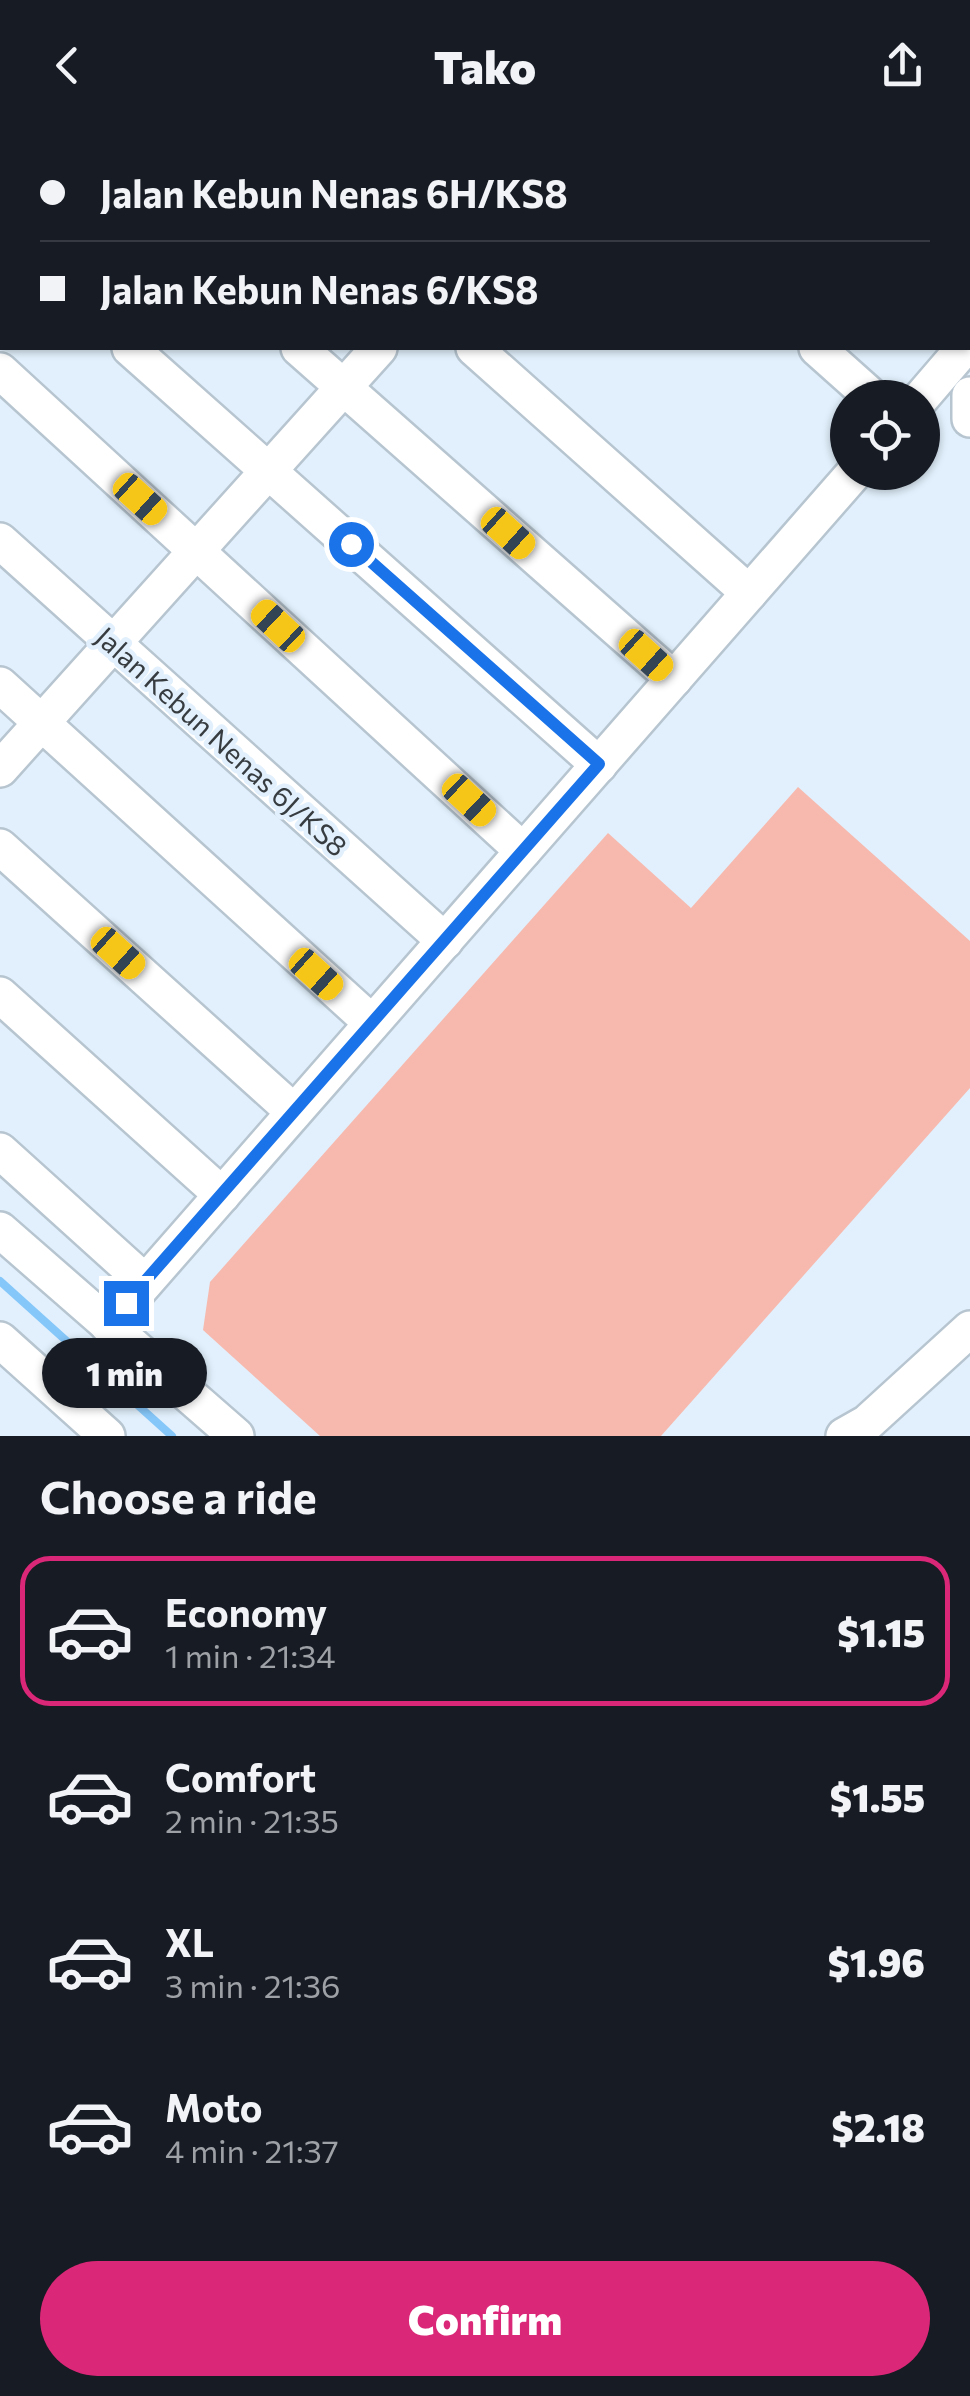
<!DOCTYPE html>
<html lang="en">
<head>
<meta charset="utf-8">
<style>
	body { margin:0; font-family:Commissioner,sans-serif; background:#20242c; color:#f1f3f6; height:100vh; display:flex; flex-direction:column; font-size:38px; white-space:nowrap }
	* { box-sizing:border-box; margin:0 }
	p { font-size:32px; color:#9ea1a6 }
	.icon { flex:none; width:55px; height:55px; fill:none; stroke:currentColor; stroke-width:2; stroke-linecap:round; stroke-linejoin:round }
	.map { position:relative; height:1306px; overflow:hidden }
	.sheet { display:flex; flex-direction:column; background:#171b24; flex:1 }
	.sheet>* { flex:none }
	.hud { position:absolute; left:0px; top:0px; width:970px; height:220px; box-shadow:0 2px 8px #0004; display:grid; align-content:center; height:220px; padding:0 40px; background:#171b24 }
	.controls { position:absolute; left:830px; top:250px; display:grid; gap:20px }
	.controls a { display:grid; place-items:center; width:110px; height:110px; border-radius:50%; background:#171b24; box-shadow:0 2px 8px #0004; font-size:50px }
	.end { position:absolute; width:45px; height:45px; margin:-22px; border:12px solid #1a73e8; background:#fff; box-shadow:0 0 0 5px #fff }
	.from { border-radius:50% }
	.bubble { position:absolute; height:70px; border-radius:35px; background:#171b24; box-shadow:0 2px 8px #0004; font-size:32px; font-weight:800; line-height:70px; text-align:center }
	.car { position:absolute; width:30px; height:60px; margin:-30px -15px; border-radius:12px; box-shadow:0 0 8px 2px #0007; background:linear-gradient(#f5c518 24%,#345 0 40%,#f5c518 0 76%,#345 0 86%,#f5c518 0) }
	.hud b { display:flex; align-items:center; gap:35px; height:95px; font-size:38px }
	.hud b+b { border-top:2px solid #363941 }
	.hud i { width:25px; height:25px; background:#f1f3f6 }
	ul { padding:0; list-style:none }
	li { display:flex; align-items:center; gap:30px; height:150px; margin:0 20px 15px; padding:0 20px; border:5px solid transparent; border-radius:30px }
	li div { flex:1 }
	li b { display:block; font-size:38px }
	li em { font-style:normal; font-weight:800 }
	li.selected { border-color:#db2777 }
	li>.icon { width:90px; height:90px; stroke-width:1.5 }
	h2 { padding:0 40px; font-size:45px; line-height:120px }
	.button { display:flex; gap:20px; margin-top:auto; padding:20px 40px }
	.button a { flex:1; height:115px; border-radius:60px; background:#db2777; color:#fff; font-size:40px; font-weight:800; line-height:115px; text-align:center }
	header { display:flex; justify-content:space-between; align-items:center; height:130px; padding:0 40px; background:#171b24; font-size:45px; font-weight:800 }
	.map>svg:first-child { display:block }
	.park { fill:#f7b9ae }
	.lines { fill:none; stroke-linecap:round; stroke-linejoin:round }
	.stream { stroke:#86c7f9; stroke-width:8 }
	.minor-casing { stroke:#b7c5d0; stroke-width:40 }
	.minor { stroke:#fff; stroke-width:35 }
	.route { stroke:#1a73e8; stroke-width:12 }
	.labels { text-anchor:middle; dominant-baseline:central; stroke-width:9; stroke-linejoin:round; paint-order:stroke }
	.street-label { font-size:28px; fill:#373c41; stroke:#e1f0fc }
</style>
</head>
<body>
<header><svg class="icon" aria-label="back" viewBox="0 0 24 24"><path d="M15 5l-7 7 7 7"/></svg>Tako<svg class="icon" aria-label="share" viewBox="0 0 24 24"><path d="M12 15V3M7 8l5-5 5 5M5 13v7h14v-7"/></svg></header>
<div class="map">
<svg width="970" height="1306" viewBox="0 0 970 1306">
	<rect width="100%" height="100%" fill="#e1f0fc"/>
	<polygon class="park" points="798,657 970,811 970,958 661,1306 320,1306 203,1200 210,1152 608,703 691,778"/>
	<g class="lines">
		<polyline class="stream" points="0,1151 172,1306"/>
		<defs>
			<g id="minor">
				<polyline points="55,0 58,2"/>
				<polyline points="230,0 233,2"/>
				<polyline points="572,0 575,2"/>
				<polyline points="920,0 923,2"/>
				<polyline points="968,43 970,45"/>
				<polyline points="0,55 2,52"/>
				<polyline points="0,102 2,104"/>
				<polyline points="130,218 599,635"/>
				<polyline points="299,218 674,549"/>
				<polyline points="474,218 749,463"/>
				<polyline points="817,218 873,268"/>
				<polyline points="0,241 523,721"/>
				<polyline points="970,265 970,289"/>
				<polyline points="921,268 964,218"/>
				<polyline points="0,411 445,811"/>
				<polyline points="0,555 372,893"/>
				<polyline points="0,639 379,218"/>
				<polyline points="0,717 294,982"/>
				<polyline points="0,865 222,1065"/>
				<polyline points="0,1021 145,1152"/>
				<polyline points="0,1100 236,1306"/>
				<polyline points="108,1195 855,342"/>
				<polyline points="0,1210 107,1306"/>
				<polyline points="844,1306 867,1293 970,1199"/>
			</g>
		</defs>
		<use href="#minor" class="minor-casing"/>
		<use href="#minor" class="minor"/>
	</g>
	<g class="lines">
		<polyline class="route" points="126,1173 599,634 351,414"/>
	</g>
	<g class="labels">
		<g class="street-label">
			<text transform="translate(222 611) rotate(42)">Jalan Kebun Nenas 6J/KS8</text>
		</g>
	</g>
</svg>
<div class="controls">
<a><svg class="icon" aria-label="locate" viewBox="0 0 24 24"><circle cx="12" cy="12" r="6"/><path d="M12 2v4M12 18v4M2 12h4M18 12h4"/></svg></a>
</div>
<i class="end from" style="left:351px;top:414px"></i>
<i class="end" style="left:126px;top:1173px"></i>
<div class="bubble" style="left:42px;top:1208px;width:165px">1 min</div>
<i class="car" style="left:140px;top:369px;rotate:132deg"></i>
<i class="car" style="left:508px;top:403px;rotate:132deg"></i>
<i class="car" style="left:278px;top:496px;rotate:313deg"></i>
<i class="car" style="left:646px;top:525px;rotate:132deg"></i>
<i class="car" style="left:469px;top:670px;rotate:133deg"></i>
<i class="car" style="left:118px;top:823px;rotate:132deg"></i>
<i class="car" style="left:316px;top:844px;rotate:132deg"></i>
<div class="hud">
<b><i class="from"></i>Jalan Kebun Nenas 6H/KS8</b>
<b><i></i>Jalan Kebun Nenas 6/KS8</b>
</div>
</div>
<section class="sheet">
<h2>Choose a ride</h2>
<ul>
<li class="selected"><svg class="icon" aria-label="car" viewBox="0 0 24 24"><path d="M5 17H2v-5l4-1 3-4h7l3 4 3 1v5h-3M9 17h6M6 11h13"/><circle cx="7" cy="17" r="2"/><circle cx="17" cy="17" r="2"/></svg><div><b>Economy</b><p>1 min · 21:34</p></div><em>$1.15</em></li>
<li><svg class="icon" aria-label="car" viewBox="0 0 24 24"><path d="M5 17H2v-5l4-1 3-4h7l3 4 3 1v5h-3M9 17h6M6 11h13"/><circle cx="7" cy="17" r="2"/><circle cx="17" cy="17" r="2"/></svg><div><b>Comfort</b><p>2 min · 21:35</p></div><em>$1.55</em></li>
<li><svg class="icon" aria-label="car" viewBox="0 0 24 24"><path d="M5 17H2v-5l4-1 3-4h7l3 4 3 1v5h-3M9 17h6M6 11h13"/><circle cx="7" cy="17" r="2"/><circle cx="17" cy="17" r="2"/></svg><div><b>XL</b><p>3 min · 21:36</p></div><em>$1.96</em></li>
<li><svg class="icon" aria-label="car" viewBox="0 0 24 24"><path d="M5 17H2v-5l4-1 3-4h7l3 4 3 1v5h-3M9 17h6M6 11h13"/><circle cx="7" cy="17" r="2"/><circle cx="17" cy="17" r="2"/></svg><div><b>Moto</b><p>4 min · 21:37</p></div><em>$2.18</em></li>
</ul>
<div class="button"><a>Confirm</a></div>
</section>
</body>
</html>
